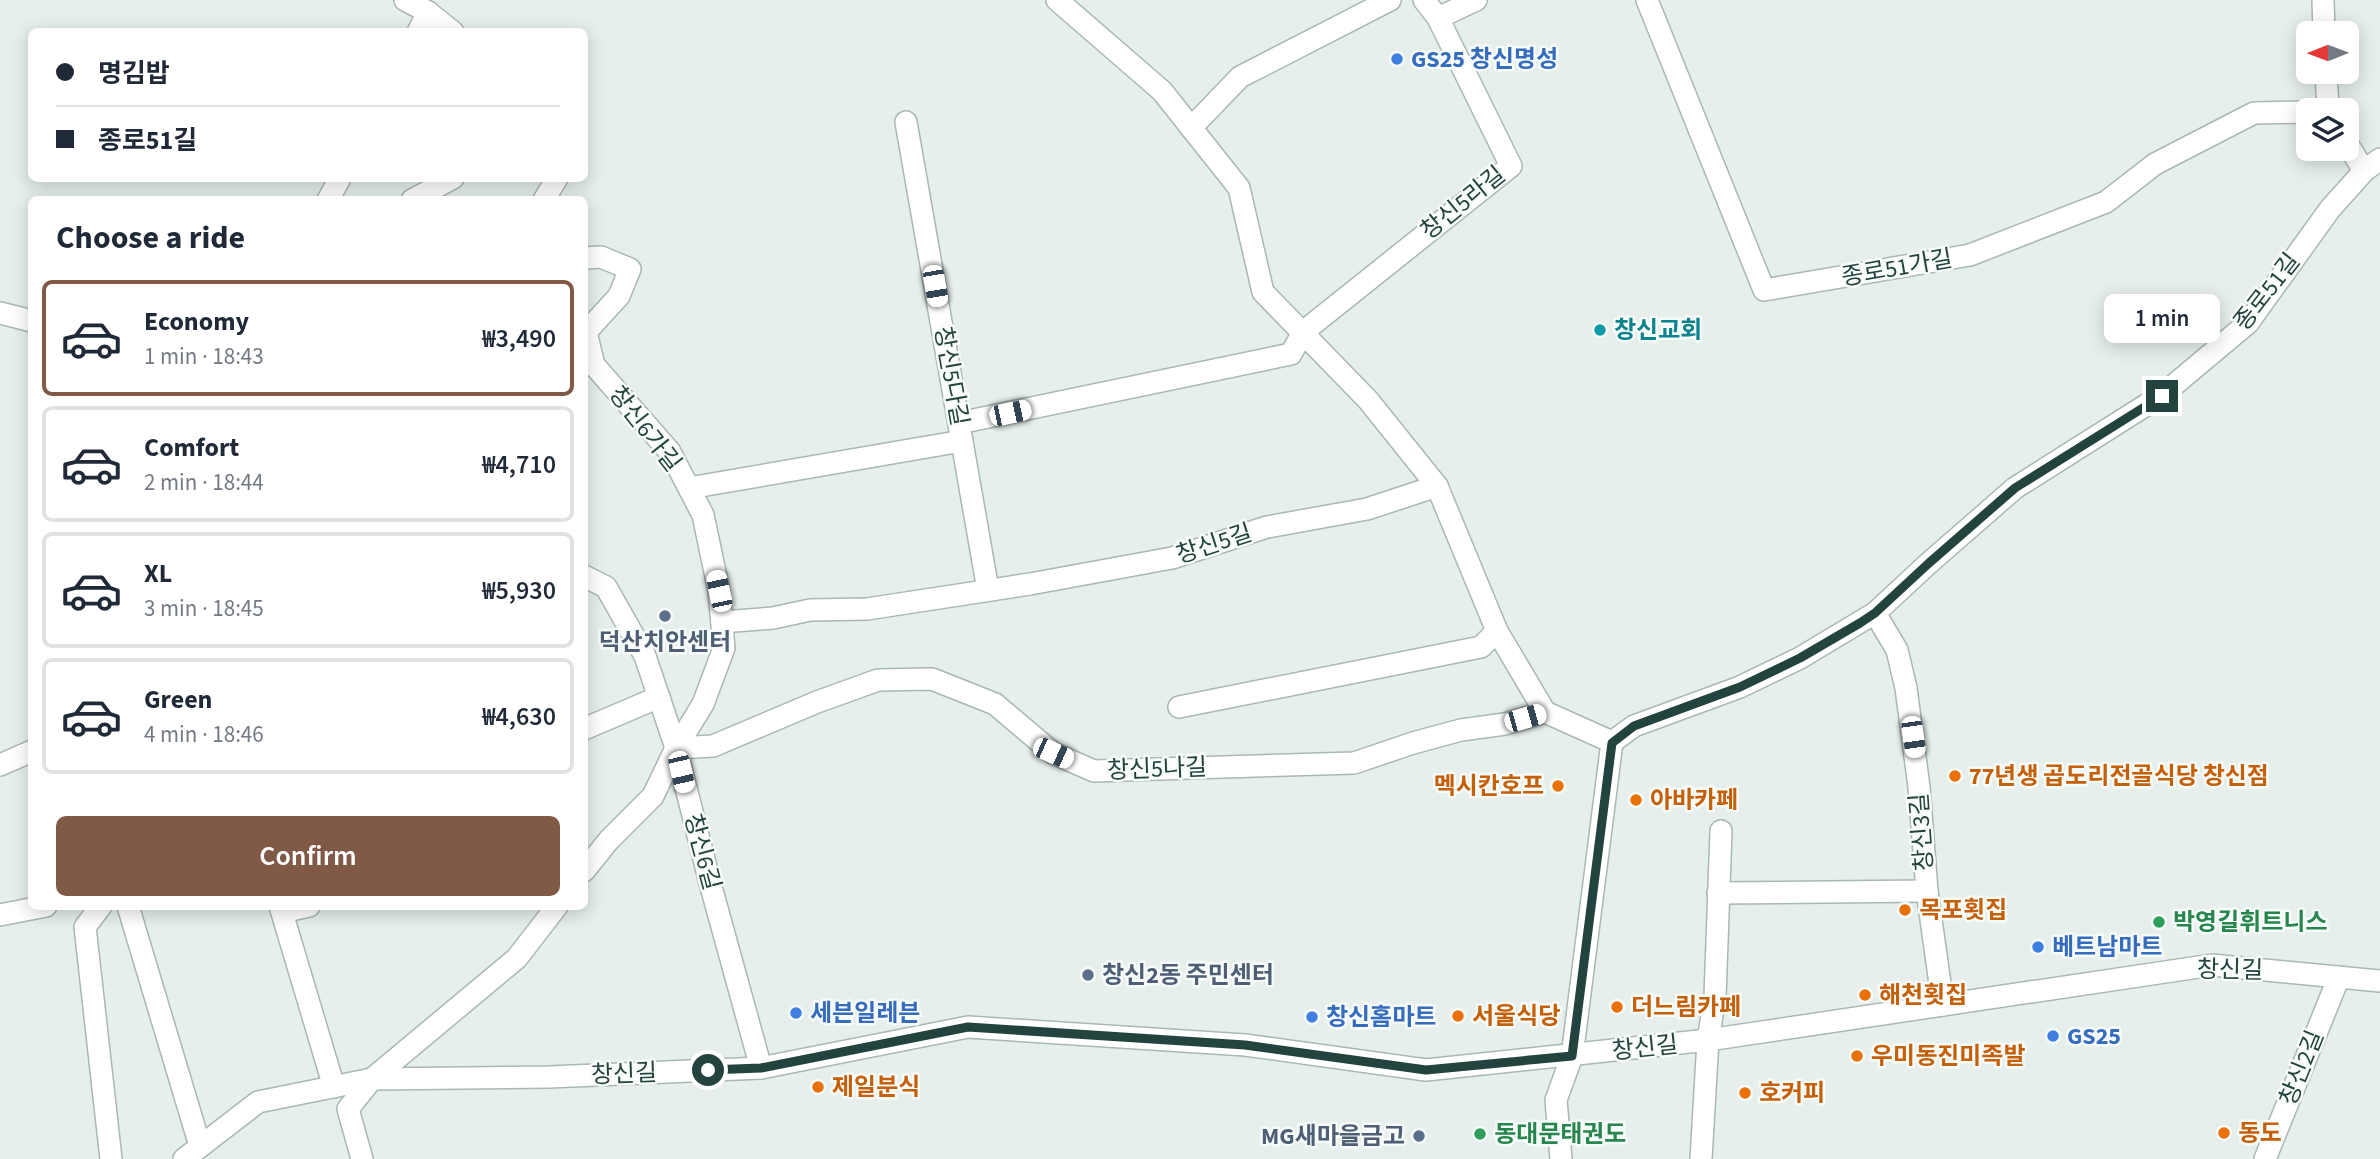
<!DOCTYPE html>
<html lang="en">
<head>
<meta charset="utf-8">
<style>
	body { margin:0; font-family:"Source Sans 3","Noto Sans KR",sans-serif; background:#f6f6f7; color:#1f2937; height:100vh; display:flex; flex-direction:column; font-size:26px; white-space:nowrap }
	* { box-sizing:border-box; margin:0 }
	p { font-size:23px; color:#747a83 }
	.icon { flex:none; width:38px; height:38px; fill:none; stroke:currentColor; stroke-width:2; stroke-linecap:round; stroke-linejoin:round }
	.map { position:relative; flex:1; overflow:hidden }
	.details { position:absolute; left:28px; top:196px; width:560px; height:714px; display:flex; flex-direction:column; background:#fff; border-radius:10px; box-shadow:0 4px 18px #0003 }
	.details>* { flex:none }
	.banner { position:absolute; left:28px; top:28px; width:560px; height:154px; border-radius:10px; box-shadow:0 4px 18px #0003; display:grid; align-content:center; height:154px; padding:0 28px; background:#fff }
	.needle { width:46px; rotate:269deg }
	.fabs { position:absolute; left:2296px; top:21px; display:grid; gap:14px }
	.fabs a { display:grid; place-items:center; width:63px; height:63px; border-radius:10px; background:#fff; box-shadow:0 4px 18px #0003; font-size:35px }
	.end { position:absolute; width:32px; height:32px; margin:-16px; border:9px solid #23433e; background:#fff; box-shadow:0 0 0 4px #fff }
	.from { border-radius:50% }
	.bubble { position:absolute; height:49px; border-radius:10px; background:#fff; box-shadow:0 4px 18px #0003; font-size:23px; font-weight:600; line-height:49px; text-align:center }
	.car { position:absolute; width:21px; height:42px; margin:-21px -10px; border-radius:9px; box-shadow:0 0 5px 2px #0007; background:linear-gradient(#fff 24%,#345 0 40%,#fff 0 76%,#345 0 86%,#fff 0) }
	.banner b { display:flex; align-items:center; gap:24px; height:66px; font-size:26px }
	.banner b+b { border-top:2px solid #e0e1e3 }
	.banner i { width:18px; height:18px; background:#1f2937 }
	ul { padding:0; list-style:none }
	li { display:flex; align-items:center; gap:21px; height:116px; margin:0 14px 10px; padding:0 14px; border:4px solid #e0e1e3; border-radius:10px }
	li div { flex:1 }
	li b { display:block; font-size:26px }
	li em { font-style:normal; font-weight:600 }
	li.selected { border-color:#815947 }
	li>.icon { width:63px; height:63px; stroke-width:1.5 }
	h2 { padding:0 28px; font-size:32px; line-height:84px }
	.cta { display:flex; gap:14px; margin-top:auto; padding:14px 28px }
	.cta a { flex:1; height:80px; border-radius:10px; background:#815947; color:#fff; font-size:28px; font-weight:600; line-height:80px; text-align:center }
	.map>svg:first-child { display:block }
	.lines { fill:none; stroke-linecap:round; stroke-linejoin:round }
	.minor-casing { stroke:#a8b8b4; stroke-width:24 }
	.minor { stroke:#fff; stroke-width:21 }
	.route { stroke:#23433e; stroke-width:9 }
	.shop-dot { fill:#3f7fe0; stroke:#f7fbf9; stroke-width:2.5 }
	.culture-dot { fill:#0f9aa8; stroke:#f7fbf9; stroke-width:2.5 }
	.service-dot { fill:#5c6f8a; stroke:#f7fbf9; stroke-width:2.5 }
	.food-dot { fill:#e8710a; stroke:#f7fbf9; stroke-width:2.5 }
	.leisure-dot { fill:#2e9e5b; stroke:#f7fbf9; stroke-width:2.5 }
	.labels { text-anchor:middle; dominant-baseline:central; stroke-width:5; stroke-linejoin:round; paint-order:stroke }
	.shop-label { font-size:24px; font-weight:bold; fill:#366cbe; stroke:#f7fbf9; text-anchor:start }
	.street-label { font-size:24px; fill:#23433e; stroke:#f7fbf9 }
	.culture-label { font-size:24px; font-weight:bold; fill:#0d838f; stroke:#f7fbf9; text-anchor:start }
	.service-label { font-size:24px; font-weight:bold; fill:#4e5e75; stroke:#f7fbf9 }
	.food-label { font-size:24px; font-weight:bold; fill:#c56008; stroke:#f7fbf9; text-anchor:start }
	.leisure-label { font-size:24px; font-weight:bold; fill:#27864d; stroke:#f7fbf9; text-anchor:start }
</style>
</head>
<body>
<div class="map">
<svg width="2380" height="1159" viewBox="0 0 2380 1159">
	<rect width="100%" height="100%" fill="#e6efec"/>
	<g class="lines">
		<defs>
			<g id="minor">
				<polyline points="405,0 428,12 453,32"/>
				<polyline points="1057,0 1162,91 1239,188 1263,292 1368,400 1437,486 1497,631 1545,712 1612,742 1572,1056 1556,1100 1561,1159"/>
				<polyline points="1647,0 1764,290 1970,255 2106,202 2155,164 2254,113 2308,112"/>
				<polyline points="2323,0 2324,33"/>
				<polyline points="1438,18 1476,0"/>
				<polyline points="418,32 428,12"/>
				<polyline points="2326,72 2328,110"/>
				<polyline points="906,122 988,590"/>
				<polyline points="1191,128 1240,77 1390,0"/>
				<polyline points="2347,143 2364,171"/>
				<polyline points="328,200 340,178"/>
				<polyline points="412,200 453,178"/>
				<polyline points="544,200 557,178"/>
				<polyline points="584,258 601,257 630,269 619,296 586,332 594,365 670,452 703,515 719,591 724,648 703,704 676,748 653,796 609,840 584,871"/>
				<polyline points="0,313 32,321"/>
				<polyline points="959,423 1291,354 1303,332 1511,166 1438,18 1424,0"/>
				<polyline points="689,488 962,441"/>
				<polyline points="584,576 606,587 645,656 676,748 710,883 761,1068"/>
				<polyline points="1875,613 1897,650 1906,688 1919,787 1927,891 1943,1005"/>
				<polyline points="722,622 773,618 810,610 867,609 1030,584 1172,558 1267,527 1367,509 1437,486"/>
				<polyline points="1179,707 1481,647 1497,631"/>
				<polyline points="584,729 659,697"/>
				<polyline points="1612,742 1634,726 1740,687 1800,658 1875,613 1929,563 2015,488 2162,395 2248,323 2330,209 2364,171 2380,159"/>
				<polyline points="676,748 713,746 817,702 878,680 932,679 995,704 1053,753 1094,771 1354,763 1413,743 1461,730 1505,724 1545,712"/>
				<polyline points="0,765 32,751"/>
				<polyline points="1718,893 1927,891"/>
				<polyline points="101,906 85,927 111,1159"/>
				<polyline points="128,906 200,1146"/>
				<polyline points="280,906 334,1087"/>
				<polyline points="282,912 309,906"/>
				<polyline points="0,915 46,906"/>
				<polyline points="184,1159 258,1102 372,1079 549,1077 761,1068 968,1027 1245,1045 1426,1070 1708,1040 2212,965 2380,981"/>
				<polyline points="362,1159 348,1109 372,1079 517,958 557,906"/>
				<polyline points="1701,1159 1708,1040 1715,997 1721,831"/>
				<polyline points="2265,1159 2339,977"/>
			</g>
		</defs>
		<use href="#minor" class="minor-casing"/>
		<use href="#minor" class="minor"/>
	</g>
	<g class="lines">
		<polyline class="route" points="708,1070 761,1068 968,1027 1245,1045 1426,1070 1572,1056 1612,743 1634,726 1740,687 1800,658 1860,623 1875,613 1929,563 2015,488 2162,396"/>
	</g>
	<g class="shop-dot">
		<circle cx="1397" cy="59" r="7"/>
		<circle cx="2038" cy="947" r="7"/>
		<circle cx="796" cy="1013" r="7"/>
		<circle cx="1312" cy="1017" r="7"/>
		<circle cx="2053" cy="1036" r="7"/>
	</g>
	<circle class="culture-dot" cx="1600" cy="330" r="7"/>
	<g class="service-dot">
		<circle cx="665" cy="616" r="7"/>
		<circle cx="1088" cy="975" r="7"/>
		<circle cx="1419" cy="1136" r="7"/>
	</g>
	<g class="food-dot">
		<circle cx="1955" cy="776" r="7"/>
		<circle cx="1558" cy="786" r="7"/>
		<circle cx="1636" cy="800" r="7"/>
		<circle cx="1905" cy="910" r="7"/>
		<circle cx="1865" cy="995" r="7"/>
		<circle cx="1617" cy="1007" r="7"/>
		<circle cx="1458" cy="1016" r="7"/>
		<circle cx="1857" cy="1056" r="7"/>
		<circle cx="818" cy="1087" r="7"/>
		<circle cx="1745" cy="1093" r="7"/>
		<circle cx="2224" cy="1133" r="7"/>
	</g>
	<g class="leisure-dot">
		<circle cx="2159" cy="922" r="7"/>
		<circle cx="1480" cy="1134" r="7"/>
	</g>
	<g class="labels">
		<g class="shop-label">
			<text x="1411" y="59">GS25 창신명성</text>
			<text x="2052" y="947">베트남마트</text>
			<text x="810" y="1013">세븐일레븐</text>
			<text x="1326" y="1017">창신홈마트</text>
			<text x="2067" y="1036">GS25</text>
		</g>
		<g class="street-label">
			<text transform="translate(1463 203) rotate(-39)">창신5라길</text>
			<text transform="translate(1897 268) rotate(-10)">종로51가길</text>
			<text transform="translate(2267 292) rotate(-52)">종로51길</text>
			<text transform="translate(951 376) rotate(80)">창신5다길</text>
			<text transform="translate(645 429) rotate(52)">창신6가길</text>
			<text transform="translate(1214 544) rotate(-18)">창신5길</text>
			<text transform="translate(1157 769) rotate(-2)">창신5나길</text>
			<text transform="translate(1922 832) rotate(-94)">창신3길</text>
			<text transform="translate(702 852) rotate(75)">창신6길</text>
			<text transform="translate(2230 970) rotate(1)">창신길</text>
			<text transform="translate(1645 1048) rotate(-6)">창신길</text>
			<text transform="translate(2302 1068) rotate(-68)">창신2길</text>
			<text transform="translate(624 1074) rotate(-2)">창신길</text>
		</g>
		<g class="culture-label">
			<text x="1614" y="330">창신교회</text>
		</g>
		<g class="service-label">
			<text x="665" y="642">덕산치안센터</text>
			<text x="1102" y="975" text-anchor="start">창신2동 주민센터</text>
			<text x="1405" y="1136" text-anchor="end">MG새마을금고</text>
		</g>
		<g class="food-label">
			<text x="1969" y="776">77년생 곱도리전골식당 창신점</text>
			<text x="1544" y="786" text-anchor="end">멕시칸호프</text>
			<text x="1650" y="800">아바카페</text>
			<text x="1919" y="910">목포횟집</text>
			<text x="1879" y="995">해천횟집</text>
			<text x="1631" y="1007">더느림카페</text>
			<text x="1472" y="1016">서울식당</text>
			<text x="1871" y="1056">우미동진미족발</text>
			<text x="832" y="1087">제일분식</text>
			<text x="1759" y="1093">호커피</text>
			<text x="2238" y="1133">동도</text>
		</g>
		<g class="leisure-label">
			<text x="2173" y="922">박영길휘트니스</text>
			<text x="1494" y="1134">동대문태권도</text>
		</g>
	</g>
</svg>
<div class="fabs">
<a><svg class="needle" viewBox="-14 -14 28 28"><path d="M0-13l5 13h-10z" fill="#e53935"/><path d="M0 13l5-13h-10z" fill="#747a83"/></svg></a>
<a><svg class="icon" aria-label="layers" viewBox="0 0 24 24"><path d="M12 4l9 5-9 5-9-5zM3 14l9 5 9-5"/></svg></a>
</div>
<i class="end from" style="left:708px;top:1070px"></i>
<i class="end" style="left:2162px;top:396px"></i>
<div class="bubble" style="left:2104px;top:294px;width:116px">1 min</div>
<i class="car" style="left:935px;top:286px;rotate:170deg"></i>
<i class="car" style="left:1010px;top:413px;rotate:78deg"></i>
<i class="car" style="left:719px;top:591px;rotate:348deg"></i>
<i class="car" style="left:1525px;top:718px;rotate:74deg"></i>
<i class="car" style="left:1913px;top:737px;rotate:172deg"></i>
<i class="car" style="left:1053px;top:753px;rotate:114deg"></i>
<i class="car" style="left:681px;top:772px;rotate:167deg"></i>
<div class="banner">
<b><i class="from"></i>명김밥</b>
<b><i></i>종로51길</b>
</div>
<section class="details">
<h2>Choose a ride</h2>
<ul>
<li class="selected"><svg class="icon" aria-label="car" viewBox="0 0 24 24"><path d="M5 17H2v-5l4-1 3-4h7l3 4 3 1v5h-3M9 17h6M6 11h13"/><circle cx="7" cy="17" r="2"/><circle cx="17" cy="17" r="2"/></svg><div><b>Economy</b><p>1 min · 18:43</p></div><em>₩3,490</em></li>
<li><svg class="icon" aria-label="car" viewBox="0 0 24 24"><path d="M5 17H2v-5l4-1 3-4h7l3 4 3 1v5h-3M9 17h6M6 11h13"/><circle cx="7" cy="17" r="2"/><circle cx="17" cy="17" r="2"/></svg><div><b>Comfort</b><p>2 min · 18:44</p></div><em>₩4,710</em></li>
<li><svg class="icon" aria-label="car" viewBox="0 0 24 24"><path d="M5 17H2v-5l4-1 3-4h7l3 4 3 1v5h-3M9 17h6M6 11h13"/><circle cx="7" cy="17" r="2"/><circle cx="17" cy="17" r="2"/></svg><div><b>XL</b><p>3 min · 18:45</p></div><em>₩5,930</em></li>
<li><svg class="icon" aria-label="car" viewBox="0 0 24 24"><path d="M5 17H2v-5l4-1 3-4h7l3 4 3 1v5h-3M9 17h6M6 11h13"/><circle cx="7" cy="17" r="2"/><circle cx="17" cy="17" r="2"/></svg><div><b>Green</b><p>4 min · 18:46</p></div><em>₩4,630</em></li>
</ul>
<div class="cta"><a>Confirm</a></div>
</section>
</div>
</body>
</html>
